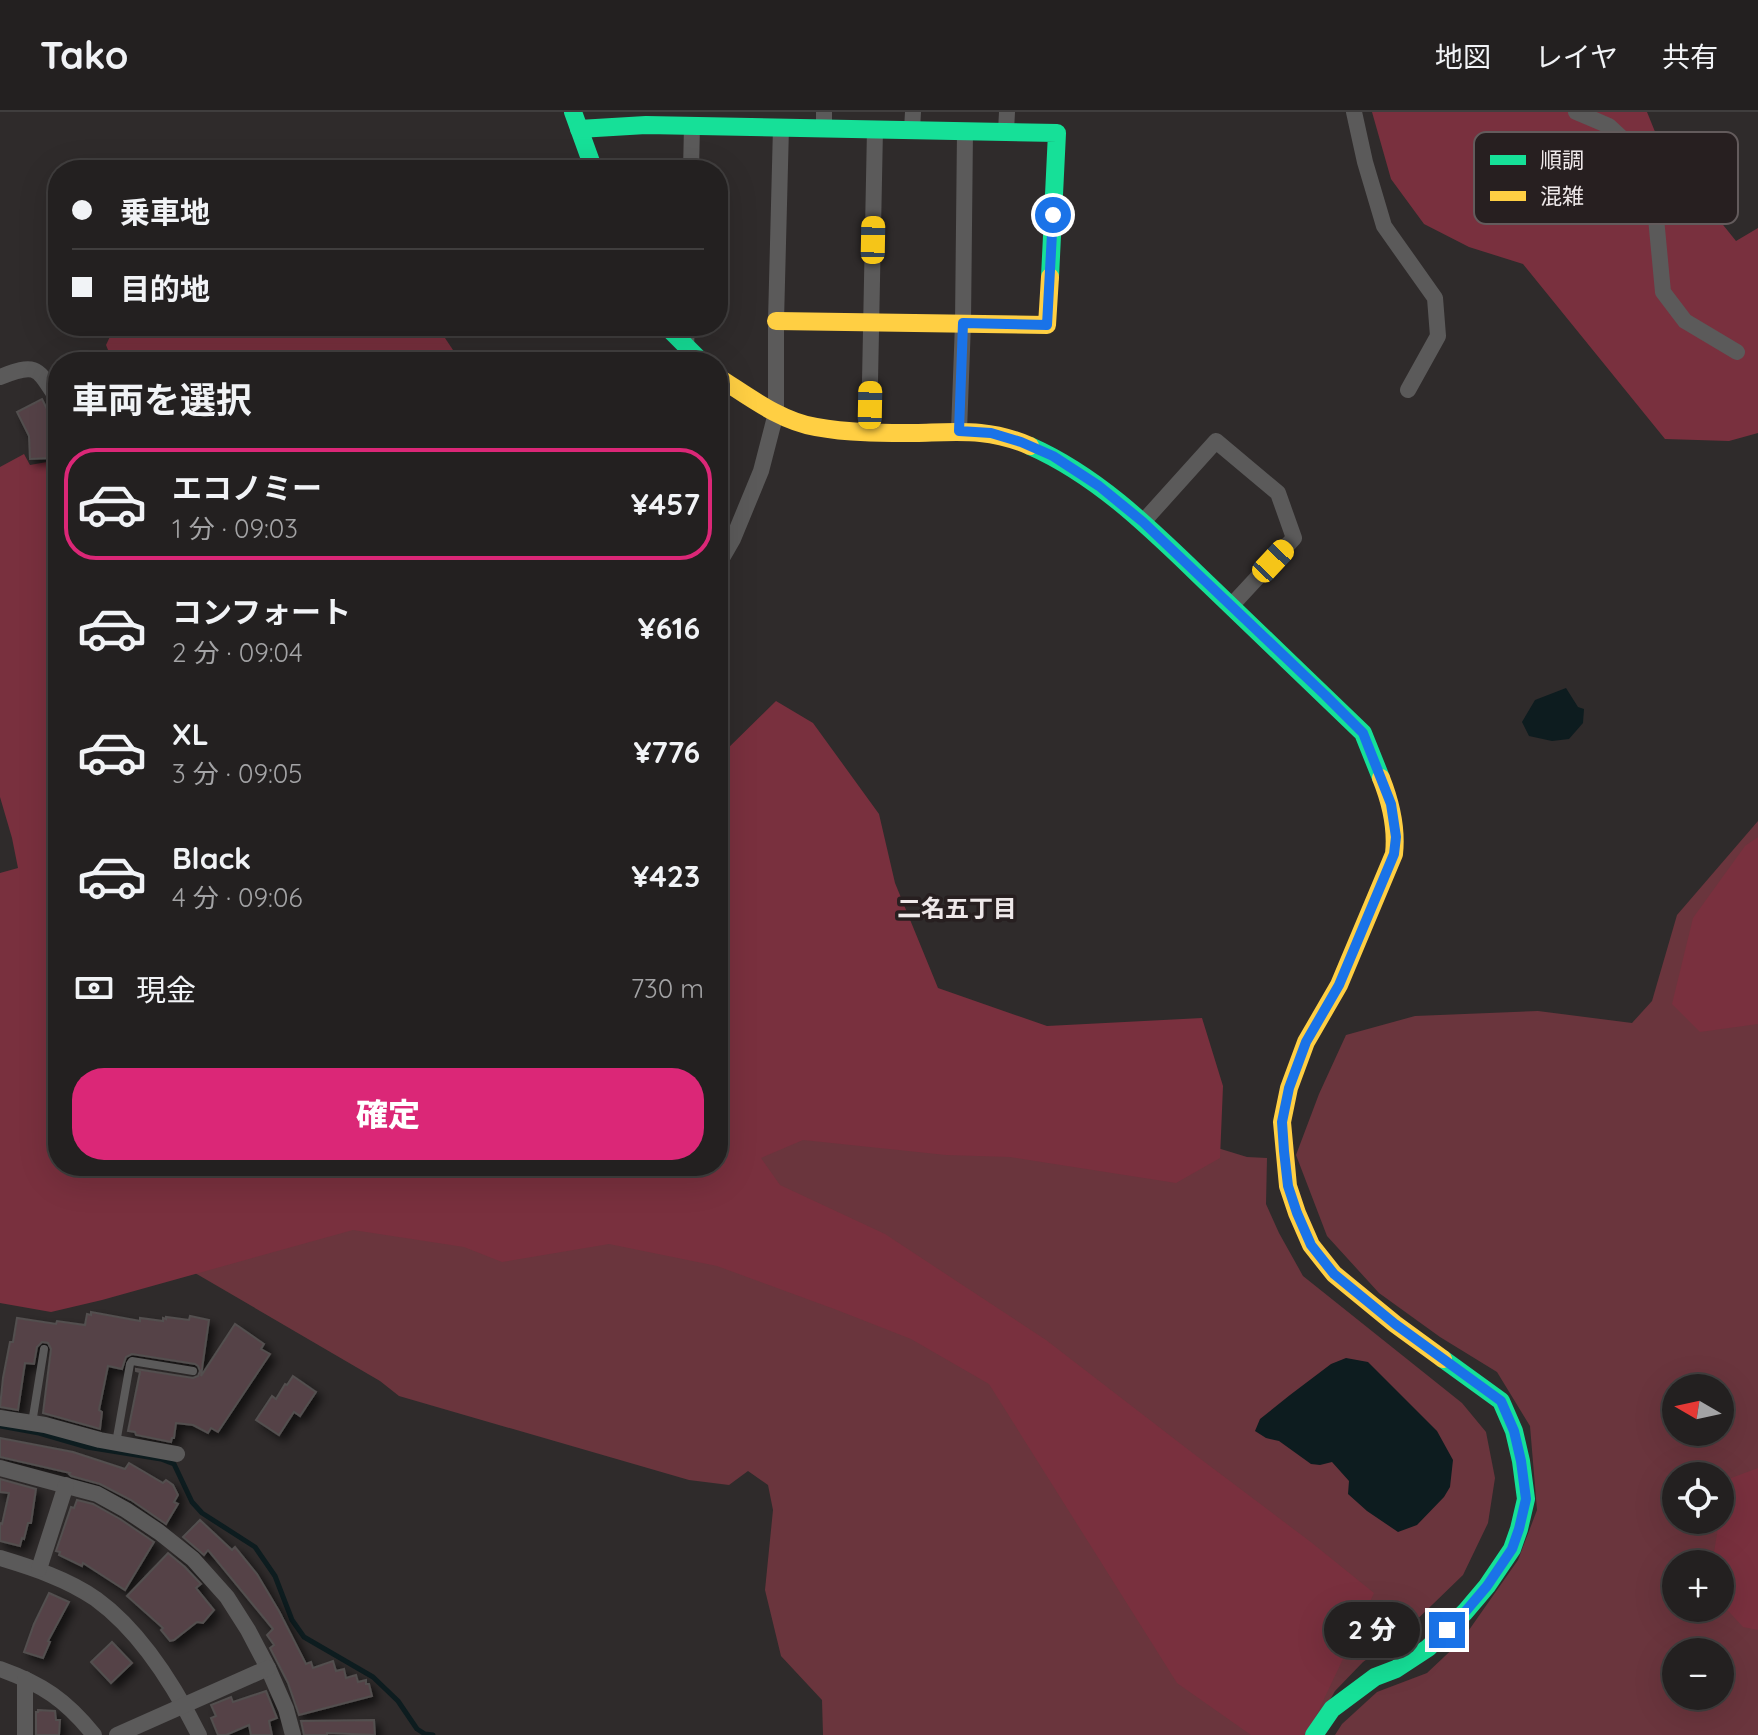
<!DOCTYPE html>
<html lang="ja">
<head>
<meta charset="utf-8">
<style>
	body { margin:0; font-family:Quicksand,"Noto Sans JP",sans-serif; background:#2b2829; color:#f1f3f6; height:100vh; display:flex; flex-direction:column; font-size:30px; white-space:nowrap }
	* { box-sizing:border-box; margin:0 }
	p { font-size:26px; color:#a3a3a5 }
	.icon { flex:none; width:44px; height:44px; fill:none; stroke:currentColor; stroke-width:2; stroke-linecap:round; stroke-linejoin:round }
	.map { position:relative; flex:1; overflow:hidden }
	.drawer { position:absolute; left:48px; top:240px; width:680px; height:824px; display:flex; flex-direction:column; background:#232020; border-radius:32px; box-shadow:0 8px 32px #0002,0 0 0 2px #403e3e }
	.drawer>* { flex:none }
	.guide { position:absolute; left:48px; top:48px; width:680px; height:176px; border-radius:32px; box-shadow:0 8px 32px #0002,0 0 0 2px #403e3e; display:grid; align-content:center; height:176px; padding:0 24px; background:#232020 }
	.needle { width:52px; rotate:279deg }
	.controls { position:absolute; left:1662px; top:1262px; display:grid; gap:16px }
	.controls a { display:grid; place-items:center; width:72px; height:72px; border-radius:50%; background:#232020; box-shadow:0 8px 32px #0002,0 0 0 2px #403e3e; font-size:40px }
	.end { position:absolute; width:36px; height:36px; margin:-18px; border:10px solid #1a73e8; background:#fff; box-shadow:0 0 0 4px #fff }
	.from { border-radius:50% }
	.bubble { position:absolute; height:56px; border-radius:28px; background:#232020; box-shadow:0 8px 32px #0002,0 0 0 2px #403e3e; font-size:26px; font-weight:800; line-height:56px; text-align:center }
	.car { position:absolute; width:24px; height:48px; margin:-24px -12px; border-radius:10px; box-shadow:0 0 6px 2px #0007; background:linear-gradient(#f5c518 24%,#345 0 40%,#f5c518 0 76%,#345 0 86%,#f5c518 0) }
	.guide b { display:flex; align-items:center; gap:28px; height:76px; font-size:30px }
	.guide b+b { border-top:2px solid #403e3e }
	.guide i { width:20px; height:20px; background:#f1f3f6 }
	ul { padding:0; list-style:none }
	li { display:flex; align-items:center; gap:24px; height:112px; margin:0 16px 12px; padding:0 8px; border:4px solid transparent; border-radius:32px }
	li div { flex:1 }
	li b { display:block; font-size:30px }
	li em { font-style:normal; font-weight:800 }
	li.on { border-color:#db2777 }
	li>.icon { width:72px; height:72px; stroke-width:1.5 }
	h2 { padding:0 24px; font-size:36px; line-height:96px }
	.pay { display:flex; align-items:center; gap:20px; height:88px; padding:0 24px; font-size:30px }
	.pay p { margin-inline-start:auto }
	.button { display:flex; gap:16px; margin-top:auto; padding:16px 24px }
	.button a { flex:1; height:92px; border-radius:32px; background:#db2777; color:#fff; font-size:32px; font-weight:800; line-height:92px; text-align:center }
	header { display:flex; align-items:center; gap:48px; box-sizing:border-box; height:112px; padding:0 40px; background:#232020; border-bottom:2px solid #403e3e }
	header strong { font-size:38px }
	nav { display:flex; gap:44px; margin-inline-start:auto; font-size:28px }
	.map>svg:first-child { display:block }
	.green { fill:#6a353d; fill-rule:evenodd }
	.forest { fill:#79303e }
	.water { fill:#0d1c1f }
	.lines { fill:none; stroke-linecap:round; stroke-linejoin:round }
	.stream { stroke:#0d1c1f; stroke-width:5 }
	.building { fill:#544347; stroke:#534f4f; stroke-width:2; filter:url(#shadow) }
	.lane { stroke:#5b5a5a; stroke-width:8 }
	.street { stroke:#5b5a5a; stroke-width:16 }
	.fast { stroke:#16e098; stroke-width:18 }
	.slow { stroke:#ffcf43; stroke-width:18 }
	.route { stroke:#1a73e8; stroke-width:10 }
	.labels { text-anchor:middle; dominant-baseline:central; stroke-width:7; stroke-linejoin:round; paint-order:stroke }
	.neighbourhood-label { font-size:24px; font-weight:bold; fill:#eee8e9; stroke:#271f20 }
	.key { fill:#271f20; stroke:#635b5c; stroke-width:2 }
	.key-label { font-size:22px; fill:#eee8e9 }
</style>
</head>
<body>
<header>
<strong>Tako</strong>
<nav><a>地図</a><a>レイヤ</a><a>共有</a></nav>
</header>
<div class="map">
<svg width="1758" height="1623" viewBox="0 0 1758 1623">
	<defs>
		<filter id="shadow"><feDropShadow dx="5.5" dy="5.5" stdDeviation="4" flood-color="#0009"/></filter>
	</defs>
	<rect width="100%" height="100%" fill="#2f2b2b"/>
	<g class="green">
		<path d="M1758,709V1623H1335L1342,1612L1377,1580L1427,1561L1462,1528L1518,1448L1537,1398L1530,1314L1497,1260L1440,1225L1379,1181L1327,1124L1296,1043L1319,982L1346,923L1415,904L1538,899L1632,911L1652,889L1677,803ZM1676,1276H1720V1320H1676ZM1676,1364H1720V1408H1676ZM1676,1452H1720V1496H1676ZM1676,1540H1720V1584H1676Z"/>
		<polygon points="718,903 1198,1030 1247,1045 1267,1046 1266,1092 1279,1121 1303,1164 1462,1291 1486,1320 1495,1366 1488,1411 1463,1463 1402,1522 1363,1550 1335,1579 1310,1623 823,1623 822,1588 781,1544 765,1478 773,1398 768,1373 748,1359 729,1373 689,1368 399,1284 380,1269 135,1126 718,1054"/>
	</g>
	<g class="forest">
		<polygon points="1372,0 1647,0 1662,37 1736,129 1758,116 1758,321 1729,329 1665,327 1523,152 1469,135 1424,112 1391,67"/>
		<polygon points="115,214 437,214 461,250 113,250 106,233"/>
		<polygon points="24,342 30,353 58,348 58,1054 718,1054 718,646 776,589 813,611 879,702 895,771 938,876 1047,914 1202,906 1223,974 1220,1046 1176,1071 1010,1045 946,1043 803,1028 761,1046 780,1073 885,1122 1046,1228 1190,1339 1312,1431 1374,1481 1307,1623 1251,1623 1177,1571 989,1272 911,1227 837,1198 717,1154 609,1132 502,1150 464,1135 353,1118 102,1188 51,1200 0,1191 0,761 18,756 12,726 0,685 0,355"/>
		<polygon points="1758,725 1758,912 1700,920 1672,892 1693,806 1745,734"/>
		<polygon points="1758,1356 1758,1518 1743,1515 1720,1490 1720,1452 1712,1452 1726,1368"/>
	</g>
	<g class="water">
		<polygon points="1566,576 1578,595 1584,597 1583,611 1569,627 1552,629 1529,624 1522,610 1535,588"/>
		<polygon points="1346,1246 1368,1250 1437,1319 1453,1348 1450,1375 1444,1385 1417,1413 1398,1420 1367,1399 1348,1382 1349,1369 1332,1350 1320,1353 1311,1352 1279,1329 1266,1326 1255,1319 1260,1307 1290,1283 1331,1252"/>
	</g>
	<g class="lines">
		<polyline class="stream" points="0,1314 39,1321 87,1335 161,1347 174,1352 192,1390 202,1401 255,1435 275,1464 292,1508 304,1525 373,1565 398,1589 417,1617 425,1622 433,1623"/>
	</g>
	<g class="building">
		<polygon points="42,287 56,315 52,317 53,346 30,347 29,324 17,300"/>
		<polygon points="91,1200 140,1209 140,1206 163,1209 163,1206 166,1207 166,1205 189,1208 190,1204 209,1208 201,1264 235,1212 264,1232 261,1237 270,1242 218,1320 211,1316 208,1321 193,1313 176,1311 174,1326 172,1326 171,1330 136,1323 135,1320 128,1319 140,1260 136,1259 136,1257 193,1266 198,1264 200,1259 198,1254 195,1252 132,1242 126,1245 122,1257 108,1254 99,1298 102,1300 100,1317 43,1301 51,1237 48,1231 42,1230 37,1235 34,1252 25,1251 18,1298 0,1295 3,1266 10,1230 13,1230 17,1206 56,1212 57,1209 85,1213 87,1202 91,1203"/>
		<polygon points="293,1264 316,1280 300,1304 294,1300 279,1323 256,1308 272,1284 276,1287 285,1272 287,1273"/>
		<polygon points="0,1326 73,1340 125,1357 129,1351 163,1371 166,1368 173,1373 178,1383 174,1390 178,1392 166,1412 131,1388 100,1372 71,1364 69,1362 70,1361 0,1345"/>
		<polygon points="0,1367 36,1377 31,1411 28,1411 24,1427 22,1426 20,1434 0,1429 0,1411 2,1412 9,1381 0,1380"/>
		<polygon points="77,1388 93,1392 120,1407 154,1430 125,1478 83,1451 82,1454 59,1443 60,1440 56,1439 70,1398 71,1395 74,1396"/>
		<polygon points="200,1408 232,1438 235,1435 257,1462 279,1499 306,1552 311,1550 313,1556 333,1549 336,1559 344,1557 346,1566 356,1563 358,1570 366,1568 366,1572 369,1572 372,1584 299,1603 288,1571 270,1536 274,1533 267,1523 273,1517 208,1438 204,1443 183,1425"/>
		<polygon points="168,1441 185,1455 201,1472 196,1476 214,1498 203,1511 197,1510 174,1528 170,1529 161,1518 163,1516 127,1484"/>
		<polygon points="49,1481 69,1490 48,1529 50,1530 43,1546 24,1540 34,1512"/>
		<polygon points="112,1530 132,1551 111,1571 91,1550"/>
		<polygon points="266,1579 277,1606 269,1609 272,1623 251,1623 249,1613 226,1623 218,1623 211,1606 216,1604 211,1593 231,1585 233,1590"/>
		<polygon points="38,1598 55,1599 56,1608 60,1608 59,1623 36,1623 36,1600 38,1600"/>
		<polygon points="374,1608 375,1623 327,1621 327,1623 304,1623 301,1609"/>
	</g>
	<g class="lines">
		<g class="lane">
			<polyline points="32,1311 44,1237"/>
			<polyline points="116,1331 130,1252 132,1249 193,1259"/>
		</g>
		<g class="street">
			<polyline points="1354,0 1365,50 1384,114 1435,186 1438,224 1408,278"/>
			<polyline points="1576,0 1609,14 1651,53 1663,180 1685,209 1737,240"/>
			<polyline points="824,16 824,0"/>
			<polyline points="912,18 913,0"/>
			<polyline points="1006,19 1007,0"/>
			<polyline points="691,58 692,14"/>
			<polyline points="686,234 687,214"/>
			<path d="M0,265C38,250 37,256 58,288"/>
			<polyline points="959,319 963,211 965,19"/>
			<polyline points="869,320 875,17"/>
			<polyline points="1143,410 1216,329 1278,381 1294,426 1231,494"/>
			<polyline points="718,453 733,427 761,359 776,301 776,209 781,15"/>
			<polyline points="0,1306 45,1313 100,1328 177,1342"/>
			<polyline points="0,1356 97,1382 126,1398 159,1420 193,1447 227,1485 248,1518 268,1556 286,1597 293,1623"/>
			<path d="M0,1446C33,1456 67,1467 96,1487C140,1519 175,1575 199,1623"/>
			<polyline points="39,1457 66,1373"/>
			<path d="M0,1557C42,1572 66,1588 94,1623"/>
			<polyline points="25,1567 25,1623"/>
			<polyline points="117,1623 268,1556"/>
		</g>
		<g class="fast">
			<polyline points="573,0 594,58"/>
			<polyline points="579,17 646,13 1057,21 1050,165"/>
			<polyline points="666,214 702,250"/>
			<path d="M1030,334C1100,365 1154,420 1208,472C1260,522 1311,571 1363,621L1381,666"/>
			<polyline points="1314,1623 1332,1597 1375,1565 1396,1557 1428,1536 1465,1500 1487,1474 1512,1437 1519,1417 1526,1387 1521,1349 1514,1319 1501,1289 1443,1247"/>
		</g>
		<g class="slow">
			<polyline points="776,209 1047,213 1050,165"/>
			<path d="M718,265C748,284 780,309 816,315C848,321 883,321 915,321C958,320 989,316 1030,334"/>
			<path d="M1381,666C1391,691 1397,715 1394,742L1339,873L1306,930L1289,976L1282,1010L1288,1074L1297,1101L1311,1133L1334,1162L1395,1212L1443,1247"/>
		</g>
	</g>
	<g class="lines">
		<polyline class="route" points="1053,103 1047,213 963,211 959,319 991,321 1021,330 1053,344 1099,374 1143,410 1325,583 1363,621 1391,692 1396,725 1394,742 1339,873 1306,930 1289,976 1282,1010 1284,1039 1288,1074 1297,1101 1311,1133 1334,1162 1395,1212 1501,1289 1514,1319 1521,1349 1526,1387 1519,1417 1512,1437 1487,1474 1465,1500 1447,1518"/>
	</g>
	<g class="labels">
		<g class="neighbourhood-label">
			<text x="957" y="796">二名五丁目</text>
		</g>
	</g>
	<rect x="1474" y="20" width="264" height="92" rx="12" class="key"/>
	<rect x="1490" y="43" width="36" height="10" fill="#16e098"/>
	<rect x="1490" y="79" width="36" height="10" fill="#ffcf43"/>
	<g class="key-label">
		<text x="1540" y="56">順調</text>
		<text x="1540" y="92">混雑</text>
	</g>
</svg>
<div class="controls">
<a><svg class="needle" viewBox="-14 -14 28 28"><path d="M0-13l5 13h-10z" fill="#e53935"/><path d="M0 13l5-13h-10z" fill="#a3a3a5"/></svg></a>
<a><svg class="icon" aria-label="locate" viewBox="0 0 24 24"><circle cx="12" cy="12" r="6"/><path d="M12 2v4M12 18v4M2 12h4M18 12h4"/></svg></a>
<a>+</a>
<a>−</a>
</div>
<i class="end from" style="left:1053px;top:103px"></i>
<i class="end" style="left:1447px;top:1518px"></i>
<div class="bubble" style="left:1324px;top:1490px;width:96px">2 分</div>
<i class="car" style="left:873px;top:128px;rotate:1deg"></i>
<i class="car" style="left:870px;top:293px;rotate:1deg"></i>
<i class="car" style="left:1273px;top:449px;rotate:43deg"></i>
<div class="guide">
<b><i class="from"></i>乗車地</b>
<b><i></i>目的地</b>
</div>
<section class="drawer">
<h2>車両を選択</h2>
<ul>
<li class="on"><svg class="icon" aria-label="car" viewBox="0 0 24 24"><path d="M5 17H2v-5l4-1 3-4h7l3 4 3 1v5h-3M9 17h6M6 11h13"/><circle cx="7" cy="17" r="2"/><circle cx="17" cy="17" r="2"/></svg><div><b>エコノミー</b><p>1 分 · 09:03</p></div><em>¥457</em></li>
<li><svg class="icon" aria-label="car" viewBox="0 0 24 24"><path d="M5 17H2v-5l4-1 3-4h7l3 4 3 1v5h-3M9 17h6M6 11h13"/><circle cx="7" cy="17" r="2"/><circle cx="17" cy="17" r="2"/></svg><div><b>コンフォート</b><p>2 分 · 09:04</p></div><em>¥616</em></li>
<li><svg class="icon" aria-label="car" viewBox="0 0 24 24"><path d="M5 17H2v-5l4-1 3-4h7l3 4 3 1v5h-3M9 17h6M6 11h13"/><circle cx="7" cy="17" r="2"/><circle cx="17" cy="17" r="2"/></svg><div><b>XL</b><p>3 分 · 09:05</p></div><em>¥776</em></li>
<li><svg class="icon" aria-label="car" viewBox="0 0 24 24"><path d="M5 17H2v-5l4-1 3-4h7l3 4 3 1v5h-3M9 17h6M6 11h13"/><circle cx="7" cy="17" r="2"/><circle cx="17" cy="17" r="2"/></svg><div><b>Black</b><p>4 分 · 09:06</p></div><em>¥423</em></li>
</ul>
<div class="pay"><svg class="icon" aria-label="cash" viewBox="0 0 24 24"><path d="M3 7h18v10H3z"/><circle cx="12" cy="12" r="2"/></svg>現金<p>730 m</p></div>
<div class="button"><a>確定</a></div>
</section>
</div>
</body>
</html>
